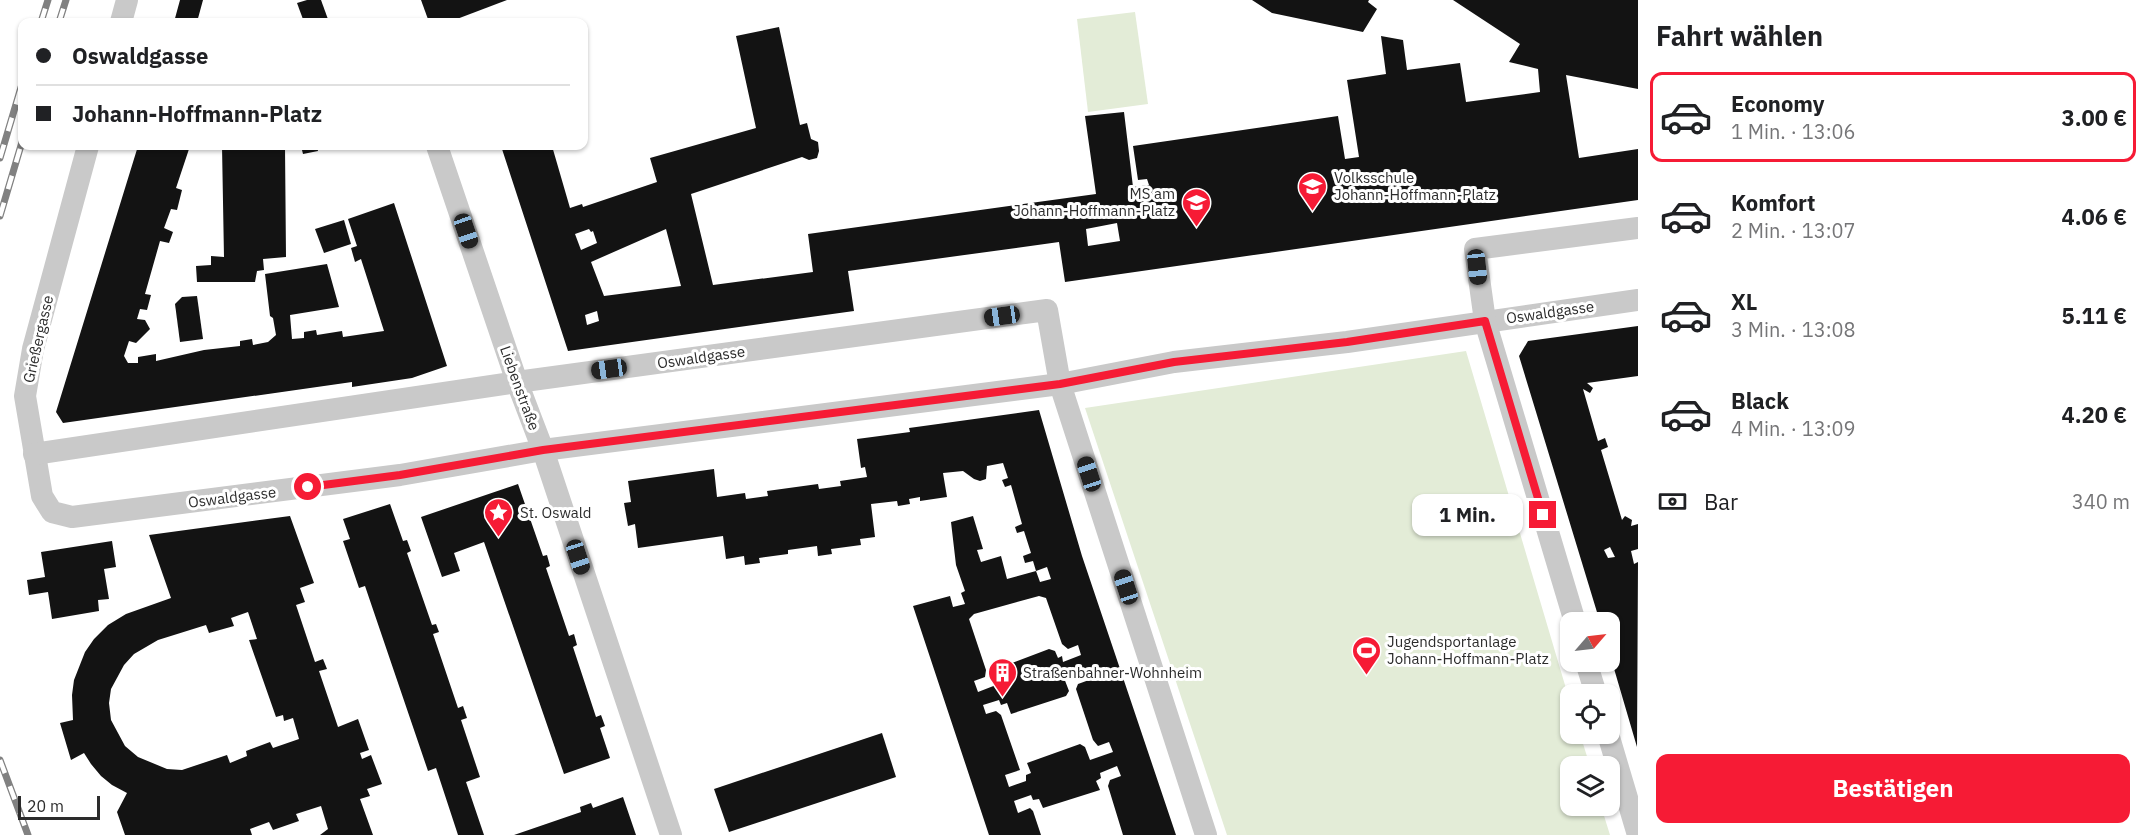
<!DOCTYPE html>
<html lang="de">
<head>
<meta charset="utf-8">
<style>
	body { margin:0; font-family:"IBM Plex Sans",sans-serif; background:#f2f2f2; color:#202124; height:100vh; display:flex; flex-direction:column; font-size:22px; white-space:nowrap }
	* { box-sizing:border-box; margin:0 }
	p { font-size:20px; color:#757577 }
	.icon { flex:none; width:33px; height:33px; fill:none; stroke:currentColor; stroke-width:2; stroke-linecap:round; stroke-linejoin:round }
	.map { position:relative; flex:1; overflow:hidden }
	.panel { display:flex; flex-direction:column; background:#fff; width:510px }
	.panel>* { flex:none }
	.banner { position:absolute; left:18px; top:18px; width:570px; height:132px; border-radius:12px; box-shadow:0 2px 4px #0004; display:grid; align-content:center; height:132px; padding:0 18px; background:#fff }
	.needle { width:39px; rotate:62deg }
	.buttons { position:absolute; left:1560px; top:612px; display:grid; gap:12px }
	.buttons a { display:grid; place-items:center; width:60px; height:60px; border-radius:12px; background:#fff; box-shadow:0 2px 4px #0004; font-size:30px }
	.scale { position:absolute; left:18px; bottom:15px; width:82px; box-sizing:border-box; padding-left:6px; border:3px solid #2c2c2c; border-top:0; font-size:16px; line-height:21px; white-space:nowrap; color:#2c2c2c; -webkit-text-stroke:4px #fff; paint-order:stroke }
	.end { position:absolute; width:27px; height:27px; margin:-14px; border:8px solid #f61b35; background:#fff; box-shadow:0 0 0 3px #fff }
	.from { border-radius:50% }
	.bubble { position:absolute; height:42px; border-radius:12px; background:#fff; box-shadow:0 2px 4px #0004; font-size:20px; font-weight:800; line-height:42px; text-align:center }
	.car { position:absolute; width:18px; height:36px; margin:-18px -9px; border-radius:8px; box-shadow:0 0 4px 2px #0007; background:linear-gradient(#222 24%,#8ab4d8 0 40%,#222 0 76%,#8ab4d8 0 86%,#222 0) }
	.banner b { display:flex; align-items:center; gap:21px; height:57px; font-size:22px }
	.banner b+b { border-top:2px solid #e0e0e0 }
	.banner i { width:15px; height:15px; background:#202124 }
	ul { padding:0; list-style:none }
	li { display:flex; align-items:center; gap:18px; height:90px; margin:0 12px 9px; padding:0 6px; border:3px solid transparent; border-radius:12px }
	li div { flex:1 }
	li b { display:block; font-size:22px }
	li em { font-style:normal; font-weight:800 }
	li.on { border-color:#f61b35 }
	li>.icon { width:54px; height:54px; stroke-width:1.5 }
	h2 { padding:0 18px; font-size:27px; line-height:72px }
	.pay { display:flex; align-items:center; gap:15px; height:66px; padding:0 18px; font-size:22px }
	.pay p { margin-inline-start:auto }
	.primary-button { display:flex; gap:12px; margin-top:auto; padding:12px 18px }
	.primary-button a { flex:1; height:69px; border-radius:12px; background:#f61b35; color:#fff; font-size:24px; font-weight:800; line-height:69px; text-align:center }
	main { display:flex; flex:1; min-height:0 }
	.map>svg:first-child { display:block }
	.green { fill:#e3ecd7 }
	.building { fill:#131313; fill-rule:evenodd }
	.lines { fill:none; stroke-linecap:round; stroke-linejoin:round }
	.street { stroke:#c9c9c9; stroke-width:22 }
	.rail-casing { stroke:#818181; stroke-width:7 }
	.rail { stroke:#fff; stroke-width:4.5; stroke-dasharray:14; stroke-linecap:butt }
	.route { stroke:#f61b35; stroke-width:8 }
	.labels { text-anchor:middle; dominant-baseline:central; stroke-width:6; stroke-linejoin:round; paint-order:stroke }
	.poi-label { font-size:15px; fill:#2c2c2c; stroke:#fff; text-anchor:start }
	.street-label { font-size:15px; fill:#2c2c2c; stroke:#fff }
</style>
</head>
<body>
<main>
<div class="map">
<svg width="1638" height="835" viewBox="0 0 1638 835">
	<rect width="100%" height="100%" fill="#fff"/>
	<g class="green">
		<polygon points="1135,12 1148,104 1088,112 1077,19"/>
		<polygon points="1466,351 1570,702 1570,734 1580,734 1590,766 1570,766 1570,806 1601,806 1610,835 1227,835 1085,408"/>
	</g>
	<g class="building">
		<polygon points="180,0 203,0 197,22 174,22"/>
		<polygon points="307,0 321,0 329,22 304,22 297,3"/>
		<polygon points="421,0 507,0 449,22 429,22"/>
		<polygon points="1252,0 1369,0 1368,2 1377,9 1363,32 1272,13"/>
		<path d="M1453,0H1638V89L1566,75L1579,158L1638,149V200L1065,282L1059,242L848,271L854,311L568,351L501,146H552L570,208L582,204L583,207L657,182L650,158L756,128L736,36L779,27L800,125L807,123L811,139L818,142L819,151L817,158L809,160L802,157L691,194L713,285L813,272L808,234L1096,194L1085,116L1124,112L1133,187L1149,185L1147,179L1138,180L1133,146L1338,116L1345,159L1359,157L1347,80L1386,74L1381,36L1403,40L1407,70L1460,63L1466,102L1540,92L1538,69L1509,62L1520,44ZM1117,223L1120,241L1088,246L1086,229ZM589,229L591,232L593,231L597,243L581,250L575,234ZM666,229L681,286L604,296L591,262ZM597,311L599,321L587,325L585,315Z"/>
		<polygon points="138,146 190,146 176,188 182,190 177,210 171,209 164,228 173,232 169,243 160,241 145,294 151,295 147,310 140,309 137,319 145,320 150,329 136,343 129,341 124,356 128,363 138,363 138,357 156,354 156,361 204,350 240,346 240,341 252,339 253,345 268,342 276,335 273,318 270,316 265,274 327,264 339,307 290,315 292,339 304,338 304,332 316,330 317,335 342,331 343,337 384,331 361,259 355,262 351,248 357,246 348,219 394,203 447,366 412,378 352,387 352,382 63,423 56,412"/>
		<polygon points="222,146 284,146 285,147 286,257 263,259 264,270 257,271 255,282 197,282 196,266 211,265 211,256 224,257"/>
		<polygon points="301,146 317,146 318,151 303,154"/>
		<polygon points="344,220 351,244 324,253 315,229"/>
		<polygon points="197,296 203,339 180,342 175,304 182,297"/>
		<path d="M1638,326V376L1587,383L1593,388L1590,393L1583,389L1598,441L1605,438L1608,447L1601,450L1622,520L1625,516L1632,520L1631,526L1638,524V549L1631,551L1634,564L1638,562L1637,747L1610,655V622H1600L1519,356L1528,341ZM1610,547L1615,557L1608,558L1604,550Z"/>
		<path d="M1039,410L1082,556L1176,835H1123L1108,786L1110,780L1121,776L1117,766L1100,773L1101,778L1096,781L1100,790L1043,808L1039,799L1033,800L1031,795L1014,801L1018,813L1030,808L1033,811L1041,835H989L913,606L950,596L953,607L965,604L961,593L965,591L956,565L951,522L973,516L983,549L977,550L981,562L1001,556L1007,579L1036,571L1040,582L1051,579L1047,567L1036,571L1033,561L1025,563L1023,556L1031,553L1024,531L1017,533L1015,527L1022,524L1011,485L1005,487L1002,480L1008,478L1003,463L987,466L986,479L980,481L974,479L963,471L943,473L947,497L920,501V497L909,499L910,504L898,506L897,501L871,504L875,537L860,539L861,545L831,549L832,554L818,556L817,546L788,550V554L759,558L760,563L745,565L744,556L726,559L723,536L638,548L635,524L628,526L624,503L631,502L628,481L714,469L717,497L745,493L746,499L768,496L767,491L818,484L819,489L841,486L840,481L867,477L865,467L861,468L857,439L910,432L909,428ZM1039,596L1046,598L1062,644L1068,649L1078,645L1081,655L1063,662L1062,656L1058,658L1055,651L1049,649L996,669L998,677L994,679L996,685L978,692L974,681L985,677L986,670L969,619L974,614ZM1085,670L1089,680L1078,684L1076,689L1093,740L1098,746L1109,742L1113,752L1090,760L1085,747L1080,744L1027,763L1031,773L1026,775V781L1009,787L1005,775L1020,770L1001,715L996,711L986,714L983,705L999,700L1001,705L1007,703L1011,714L1066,696L1069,691L1064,678Z"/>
		<polygon points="518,484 543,556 547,555 550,566 546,568 569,636 574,634 577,645 573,647 596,717 601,715 605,726 600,728 610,758 564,774 484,542 454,553 460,571 442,577 421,517"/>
		<polygon points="390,504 403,541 407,540 411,551 407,553 432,625 436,624 439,632 433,634 458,708 463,706 467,718 461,720 480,777 466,782 484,835 458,835 436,768 428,771 365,586 359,588 343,541 350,539 343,519"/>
		<path d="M290,516L314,583L300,588L305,602L296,605L315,662L323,659L327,669L319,671L338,727L358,719L369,750L360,753L362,759L371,755L382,784L367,789L370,796L360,799L373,835H320L328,829L321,806L296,814L299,821L273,830L269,822L250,829L252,835H125L117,812L127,793L112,785L101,776L91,764L84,753L71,760L60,723L73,720L72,695L74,680L85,652L94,639L108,625L126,614L171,598L149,535ZM248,612L257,639L249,640L276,717L283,715L284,721L293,718L299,739L273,748L270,742L246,751L247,756L230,763L227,755L182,770L167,769L138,757L125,746L111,720L109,703L111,689L124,665L134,654L158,640L206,625L209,633L234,626L231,618Z"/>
		<polygon points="112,541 116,567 104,569 109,599 98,600 99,611 52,619 48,592 29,595 27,580 45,577 41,552"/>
		<polygon points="882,733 896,777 729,832 714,789"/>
		<polygon points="623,797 636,835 514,835 581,812 580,807 591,803 593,808"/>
	</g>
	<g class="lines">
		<g class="street">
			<polyline points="121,22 127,0"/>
			<polyline points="88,146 33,349 25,396 42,496 52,512 72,517 400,475 543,450 1060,384 1174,362 1347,342 1638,300"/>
			<polyline points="437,146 517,382 543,450 671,835"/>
			<polyline points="34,454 517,382 1047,310 1060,384 1206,835"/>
			<polyline points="1575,622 1485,321 1475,249 1638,228"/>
			<polyline points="1586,662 1596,694"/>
			<polyline points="1608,734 1638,835"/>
		</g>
		<defs>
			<g id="rail">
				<polyline points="41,22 48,0"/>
				<polyline points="59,22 66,0"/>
				<polyline points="0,158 22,84"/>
				<polyline points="0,216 22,142"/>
				<polyline points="0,760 28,835"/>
			</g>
		</defs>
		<use href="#rail" class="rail-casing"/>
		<use href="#rail" class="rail"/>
	</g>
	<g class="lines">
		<polyline class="route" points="308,487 400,475 543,450 1060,384 1174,362 1347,342 1485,321 1543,515"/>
	</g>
	<defs>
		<symbol id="school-pin" viewBox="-11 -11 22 30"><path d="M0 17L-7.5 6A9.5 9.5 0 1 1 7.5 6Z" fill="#f61b35" stroke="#fff"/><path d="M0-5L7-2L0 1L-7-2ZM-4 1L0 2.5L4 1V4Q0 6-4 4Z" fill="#fff"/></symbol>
		<symbol id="sight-pin" viewBox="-11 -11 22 30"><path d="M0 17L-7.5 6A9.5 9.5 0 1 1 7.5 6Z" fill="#f61b35" stroke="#fff"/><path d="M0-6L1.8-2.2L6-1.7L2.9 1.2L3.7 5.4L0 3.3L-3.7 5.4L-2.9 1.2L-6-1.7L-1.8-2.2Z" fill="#fff"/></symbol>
		<symbol id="stadium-pin" viewBox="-11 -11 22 30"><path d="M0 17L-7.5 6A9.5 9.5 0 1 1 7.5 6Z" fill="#f61b35" stroke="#fff"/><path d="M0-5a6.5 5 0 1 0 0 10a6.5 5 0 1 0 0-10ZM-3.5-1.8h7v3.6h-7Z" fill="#fff"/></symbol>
		<symbol id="building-pin" viewBox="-11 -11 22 30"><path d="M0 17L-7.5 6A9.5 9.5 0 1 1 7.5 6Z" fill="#f61b35" stroke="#fff"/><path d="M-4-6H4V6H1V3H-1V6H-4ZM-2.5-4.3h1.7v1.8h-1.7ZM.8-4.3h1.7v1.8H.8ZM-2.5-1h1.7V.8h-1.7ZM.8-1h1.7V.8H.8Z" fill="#fff"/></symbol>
	</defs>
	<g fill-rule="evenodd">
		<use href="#school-pin" x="1296" y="170" width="33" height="45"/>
		<use href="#school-pin" x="1180" y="186" width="33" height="45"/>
		<use href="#sight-pin" x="482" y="496" width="33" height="45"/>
		<use href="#stadium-pin" x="1350" y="634" width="33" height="45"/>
		<use href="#building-pin" x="986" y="656" width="33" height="45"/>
	</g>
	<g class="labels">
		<g class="poi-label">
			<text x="1334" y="177">Volksschule<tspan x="1334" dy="17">Johann-Hoffmann-Platz</tspan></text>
			<text x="1175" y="193" text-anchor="end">MS am<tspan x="1175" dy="17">Johann-Hoffmann-Platz</tspan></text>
			<text x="520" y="512">St. Oswald</text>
			<text x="1387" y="641">Jugendsportanlage<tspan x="1387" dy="17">Johann-Hoffmann-Platz</tspan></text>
			<text x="1023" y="672">Straßenbahner-Wohnheim</text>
		</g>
		<g class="street-label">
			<text transform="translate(1550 312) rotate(-8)">Oswaldgasse</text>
			<text transform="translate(38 339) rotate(-77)">Grießergasse</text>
			<text transform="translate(701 357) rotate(-8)">Oswaldgasse</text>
			<text transform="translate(520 388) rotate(70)">Liebenstraße</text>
			<text transform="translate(232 497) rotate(-7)">Oswaldgasse</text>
		</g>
	</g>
</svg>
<div class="buttons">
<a><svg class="needle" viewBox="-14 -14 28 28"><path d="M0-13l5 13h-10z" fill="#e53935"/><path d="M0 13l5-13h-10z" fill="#757577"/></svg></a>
<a><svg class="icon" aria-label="locate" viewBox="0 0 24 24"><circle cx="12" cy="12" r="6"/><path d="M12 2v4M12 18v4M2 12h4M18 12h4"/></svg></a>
<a><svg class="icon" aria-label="layers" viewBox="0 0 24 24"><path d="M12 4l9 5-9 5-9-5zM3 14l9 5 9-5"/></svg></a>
</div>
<div class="scale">20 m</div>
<i class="end from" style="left:308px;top:487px"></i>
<i class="end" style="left:1543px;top:515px"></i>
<div class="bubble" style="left:1412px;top:494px;width:111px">1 Min.</div>
<i class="car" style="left:466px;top:231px;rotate:161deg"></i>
<i class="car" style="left:1477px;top:267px;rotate:174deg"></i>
<i class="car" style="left:1002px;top:316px;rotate:262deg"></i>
<i class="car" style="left:609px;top:369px;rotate:262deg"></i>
<i class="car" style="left:1089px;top:474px;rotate:342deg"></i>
<i class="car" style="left:578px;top:557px;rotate:162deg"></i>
<i class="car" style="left:1126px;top:587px;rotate:342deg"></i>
<div class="banner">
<b><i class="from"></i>Oswaldgasse</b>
<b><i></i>Johann-Hoffmann-Platz</b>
</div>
</div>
<section class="panel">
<h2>Fahrt wählen</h2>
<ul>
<li class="on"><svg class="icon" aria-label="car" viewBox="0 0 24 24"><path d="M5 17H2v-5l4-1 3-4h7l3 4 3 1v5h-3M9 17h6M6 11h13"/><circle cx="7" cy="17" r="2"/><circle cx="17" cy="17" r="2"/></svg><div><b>Economy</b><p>1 Min. · 13:06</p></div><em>3.00 €</em></li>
<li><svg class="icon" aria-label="car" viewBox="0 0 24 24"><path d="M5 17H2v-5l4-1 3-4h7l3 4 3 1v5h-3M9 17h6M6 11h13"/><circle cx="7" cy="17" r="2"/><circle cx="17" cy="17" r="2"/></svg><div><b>Komfort</b><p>2 Min. · 13:07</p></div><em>4.06 €</em></li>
<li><svg class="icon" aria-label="car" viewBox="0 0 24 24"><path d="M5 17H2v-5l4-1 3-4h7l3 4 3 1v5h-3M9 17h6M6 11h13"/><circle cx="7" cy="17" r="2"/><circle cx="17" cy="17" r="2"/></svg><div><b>XL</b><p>3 Min. · 13:08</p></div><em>5.11 €</em></li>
<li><svg class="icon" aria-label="car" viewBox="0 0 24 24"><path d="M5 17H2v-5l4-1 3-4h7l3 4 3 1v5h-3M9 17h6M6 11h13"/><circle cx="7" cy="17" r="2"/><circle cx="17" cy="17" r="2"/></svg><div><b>Black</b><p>4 Min. · 13:09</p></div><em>4.20 €</em></li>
</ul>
<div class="pay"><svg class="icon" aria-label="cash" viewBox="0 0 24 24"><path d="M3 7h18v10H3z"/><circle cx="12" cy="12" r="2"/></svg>Bar<p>340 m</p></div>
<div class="primary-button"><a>Bestätigen</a></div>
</section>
</main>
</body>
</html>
